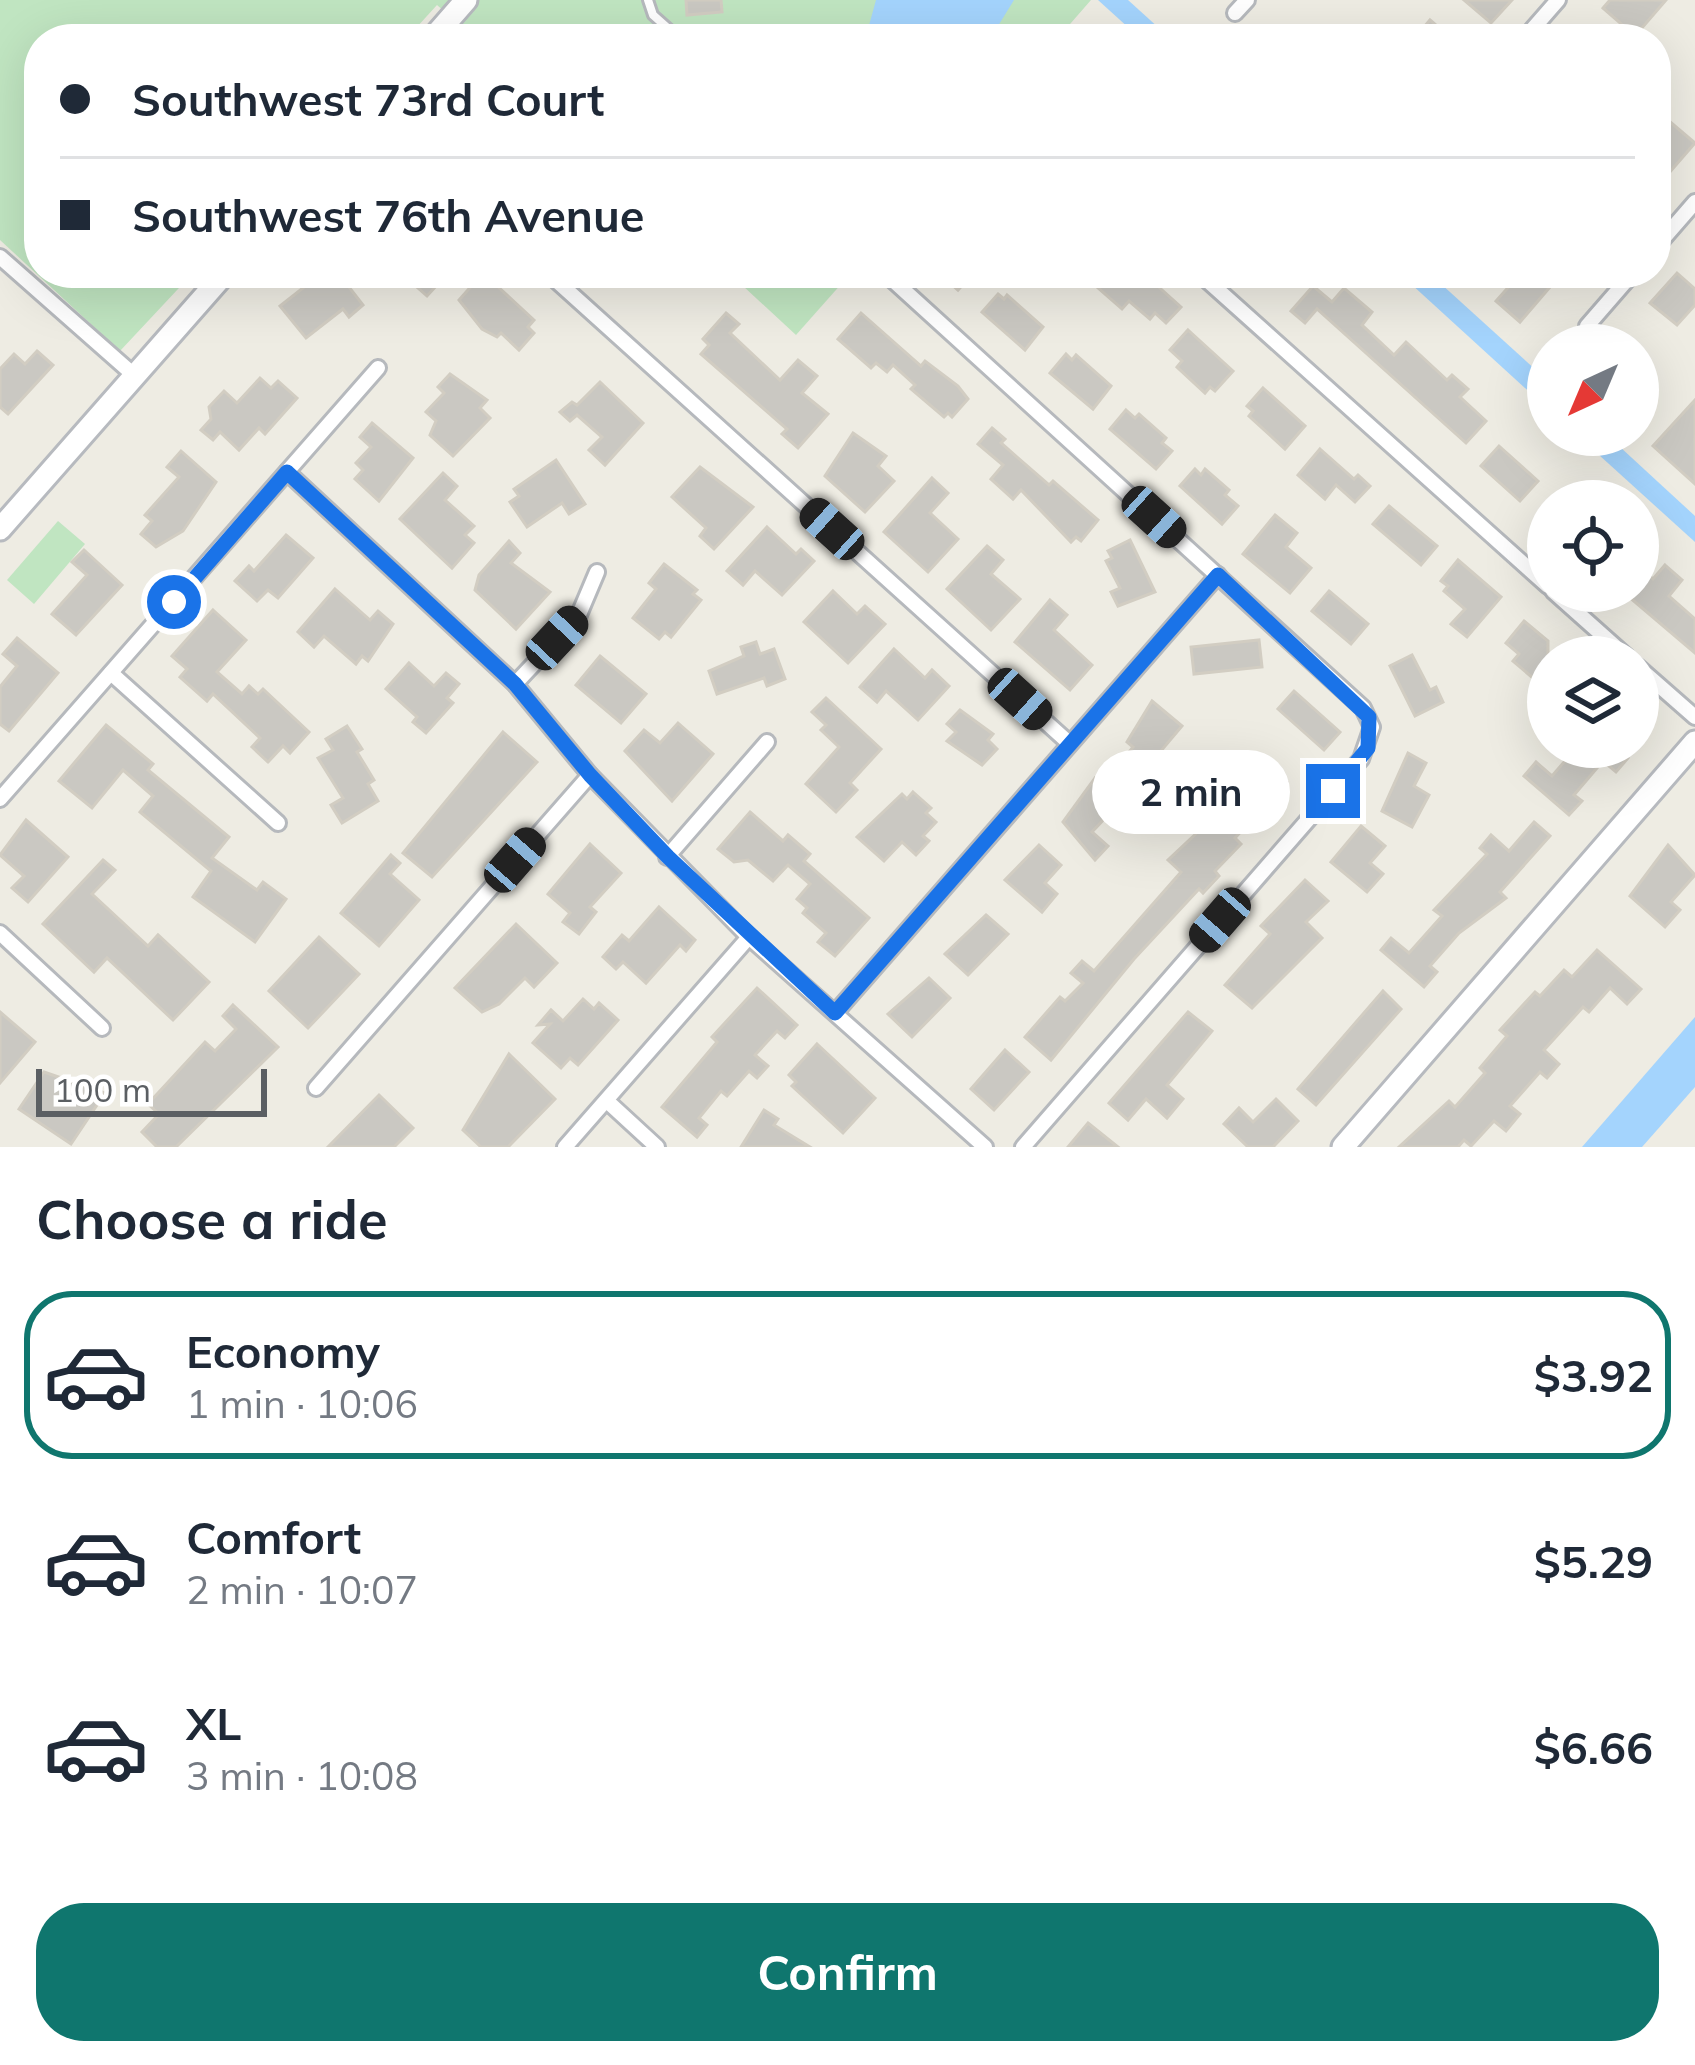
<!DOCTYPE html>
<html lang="en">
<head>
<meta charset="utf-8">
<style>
	body { margin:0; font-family:Mulish,sans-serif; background:#f2f2f3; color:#1f2937; height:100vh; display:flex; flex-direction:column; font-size:45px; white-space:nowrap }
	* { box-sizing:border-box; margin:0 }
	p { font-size:39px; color:#747a83 }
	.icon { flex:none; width:66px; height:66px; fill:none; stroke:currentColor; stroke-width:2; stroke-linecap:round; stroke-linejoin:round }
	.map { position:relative; height:1147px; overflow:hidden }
	.drawer { display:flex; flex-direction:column; background:#fff; flex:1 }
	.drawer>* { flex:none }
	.guide { position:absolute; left:24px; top:24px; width:1647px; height:264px; border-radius:48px; box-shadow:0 12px 48px #0002; display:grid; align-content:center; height:264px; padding:0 36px; background:#fff }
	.needle { width:78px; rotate:224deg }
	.controls { position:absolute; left:1527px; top:324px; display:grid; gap:24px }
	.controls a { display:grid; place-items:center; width:132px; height:132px; border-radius:50%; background:#fff; box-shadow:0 12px 48px #0002; font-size:60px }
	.scale { position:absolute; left:36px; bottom:30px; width:231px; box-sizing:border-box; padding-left:12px; border:6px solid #5b5f63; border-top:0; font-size:33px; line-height:42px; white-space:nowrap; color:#5b5f63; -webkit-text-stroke:9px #fff; paint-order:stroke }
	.end { position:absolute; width:54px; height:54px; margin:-27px; border:15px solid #1a73e8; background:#fff; box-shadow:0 0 0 6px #fff }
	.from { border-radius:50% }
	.bubble { position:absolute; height:84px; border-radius:42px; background:#fff; box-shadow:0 12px 48px #0002; font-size:39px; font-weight:700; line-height:84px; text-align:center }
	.car { position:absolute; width:36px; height:72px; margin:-36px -18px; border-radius:15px; box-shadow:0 0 9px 3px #0007; background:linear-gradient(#222 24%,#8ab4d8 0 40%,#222 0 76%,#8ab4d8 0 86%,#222 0) }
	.guide b { display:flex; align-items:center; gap:42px; height:114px; font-size:45px }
	.guide b+b { border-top:3px solid #e0e1e3 }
	.guide i { width:30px; height:30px; background:#1f2937 }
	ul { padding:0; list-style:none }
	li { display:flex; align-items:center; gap:36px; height:168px; margin:0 24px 18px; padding:0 12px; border:6px solid transparent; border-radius:48px }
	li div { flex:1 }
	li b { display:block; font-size:45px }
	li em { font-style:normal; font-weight:700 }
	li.active { border-color:#0f766e }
	li>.icon { width:108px; height:108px; stroke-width:1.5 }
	h2 { padding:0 36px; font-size:54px; line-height:144px }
	.cta { display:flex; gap:24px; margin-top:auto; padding:24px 36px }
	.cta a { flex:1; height:138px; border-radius:48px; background:#0f766e; color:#fff; font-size:48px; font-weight:700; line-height:138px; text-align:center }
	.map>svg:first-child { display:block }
	.green { fill:#c0e5c1 }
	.water { fill:#a4d4fd }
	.building { fill:#cac8c2; stroke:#d2cdc2; stroke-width:3 }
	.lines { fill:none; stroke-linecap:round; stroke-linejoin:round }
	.lane-casing { stroke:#b6b9bd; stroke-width:14 }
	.street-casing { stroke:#b6b9bd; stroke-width:20 }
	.secondary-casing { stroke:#b7babf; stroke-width:27 }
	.lane { stroke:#fff; stroke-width:8 }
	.street { stroke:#fff; stroke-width:14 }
	.secondary { stroke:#fff; stroke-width:21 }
	.route { stroke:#1a73e8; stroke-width:15 }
</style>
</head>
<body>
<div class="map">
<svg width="1695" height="1147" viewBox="0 0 1695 1147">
	<rect width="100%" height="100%" fill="#eeece3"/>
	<g class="green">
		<polygon points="0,0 1091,0 1057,39 475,39 437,5 406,39 39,39 39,273 193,273 120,351 0,240"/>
		<polygon points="729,273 851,273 796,335"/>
		<polygon points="58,521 85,544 34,604 7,580"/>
	</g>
	<g class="water">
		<polygon points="876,0 1014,0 990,39 855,39 868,29"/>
		<polygon points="1098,0 1128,0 1171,39 1141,39"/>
		<polygon points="1399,273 1429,273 1548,381 1548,409"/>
		<polygon points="1577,435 1607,435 1695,516 1695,542"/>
		<polygon points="1695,1017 1695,1087 1642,1147 1582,1147"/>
	</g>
	<g class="building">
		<polygon points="686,0 721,0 722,12 687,15"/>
		<polygon points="1464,0 1512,0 1491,23"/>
		<polygon points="1610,0 1666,0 1635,36 1603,8"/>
		<polygon points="1430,20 1452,39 1414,39"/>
		<polygon points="1669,121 1695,143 1656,188 1656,135"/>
		<polygon points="322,273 338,273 363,305 349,317 343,309 306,338 280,306"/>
		<polygon points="418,273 448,273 427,296 410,281"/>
		<polygon points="483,273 534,320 528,327 534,333 519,350 501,333 497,337 482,329 459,300"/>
		<polygon points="939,273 973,273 958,290"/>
		<polygon points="1081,273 1143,273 1181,307 1166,323 1155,313 1150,319 1129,301 1122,309"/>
		<polygon points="1521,273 1562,273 1520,322 1496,301"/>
		<polygon points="1677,273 1695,289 1695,305 1677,325 1650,303"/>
		<polygon points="1313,286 1332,302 1344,288 1372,312 1362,325 1394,355 1406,342 1447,380 1452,375 1468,389 1460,397 1486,421 1466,443 1317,309 1305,323 1291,311"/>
		<polygon points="998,294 1004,299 1007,295 1043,327 1025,350 982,312"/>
		<polygon points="726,313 739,324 730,333 780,380 798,360 817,376 802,393 828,414 798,448 782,434 787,429 701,354 709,345 703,339"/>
		<polygon points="861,313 921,366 925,361 958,386 968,399 952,417 948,413 944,417 911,389 915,385 893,365 887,372 876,363 871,368 838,339"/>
		<polygon points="1188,330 1233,371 1215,391 1210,387 1205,393 1177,367 1182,361 1170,350"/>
		<polygon points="37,351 53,365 8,414 0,407 0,369 14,354 25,364"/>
		<polygon points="1066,354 1072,360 1076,355 1111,386 1093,409 1050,373"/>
		<polygon points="450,374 487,400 480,408 490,418 453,456 430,435 436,421 426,412 444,393 438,387"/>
		<polygon points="260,378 271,388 278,381 297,398 265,434 259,428 239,450 220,432 213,440 201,430 211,419 209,407 224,391 237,403"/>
		<polygon points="600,382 643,423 605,465 589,450 602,437 577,415 570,421 560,412 572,402 577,405"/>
		<polygon points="1263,388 1305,426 1285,449 1249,416 1253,411 1247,406"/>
		<polygon points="1695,400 1695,484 1653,446"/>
		<polygon points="1126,410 1135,418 1139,414 1166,438 1162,443 1172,451 1156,469 1110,429"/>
		<polygon points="372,423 413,458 379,501 355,479 363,470 356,463 371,447 360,437"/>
		<polygon points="992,428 1005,439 1001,443 1049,485 1053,481 1098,520 1081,541 1076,537 1071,542 1021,490 1013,499 991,479 1003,465 978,444"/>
		<polygon points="853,433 886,456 878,466 894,481 865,512 825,476"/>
		<polygon points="1499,446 1538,481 1520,501 1481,466"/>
		<polygon points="1320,449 1354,479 1358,475 1370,486 1355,502 1336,485 1325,499 1298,475"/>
		<polygon points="181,451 216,482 183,531 156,547 141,534 152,521 145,515 179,477 167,467"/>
		<polygon points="556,460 585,504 569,514 562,503 527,527 510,502 519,496 514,489"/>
		<polygon points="700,467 753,507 714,549 700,536 706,528 672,497"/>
		<polygon points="1195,469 1201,475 1205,469 1229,490 1225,495 1238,506 1222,524 1180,486"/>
		<polygon points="443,473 457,486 445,500 474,526 465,535 474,543 452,568 400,519"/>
		<polygon points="932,478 948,493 930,513 958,539 928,572 884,532"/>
		<polygon points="1389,506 1437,546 1421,565 1373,524"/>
		<polygon points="1275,515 1297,533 1286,547 1311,568 1290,593 1243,554"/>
		<polygon points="767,527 796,554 801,549 814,561 782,595 755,571 743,585 727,571"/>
		<polygon points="286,535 313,558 278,598 268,590 257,601 235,581 249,566 254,571"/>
		<polygon points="1130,540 1155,592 1118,606 1111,592 1120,588 1106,561 1112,558 1108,551"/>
		<polygon points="509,541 520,553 511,563 550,592 516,629 475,590 479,575"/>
		<polygon points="987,546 1003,560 991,574 1020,599 991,630 947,589"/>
		<polygon points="84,550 122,585 76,635 52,614 87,575 72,562"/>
		<polygon points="1458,560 1501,597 1467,637 1451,624 1465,609 1444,591 1448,586 1441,581"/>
		<polygon points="664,564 697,590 693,594 701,600 671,637 665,632 659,639 633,618 656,589 649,583"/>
		<polygon points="1665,565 1682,580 1669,596 1695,619 1695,653 1622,591 1638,591 1638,566 1653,579"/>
		<polygon points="335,589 370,620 378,611 393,624 368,661 362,656 356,664 324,636 314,647 298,632"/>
		<polygon points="833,591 857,614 865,606 885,624 848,663 804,622"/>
		<polygon points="1329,591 1368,624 1351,644 1312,611"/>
		<polygon points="1050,600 1067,615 1054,630 1092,665 1070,690 1015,642"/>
		<polygon points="213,610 246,640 217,672 242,694 249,686 258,694 263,689 309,732 290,753 283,746 268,762 252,747 260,738 213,694 207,701 180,677 187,669 172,656"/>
		<polygon points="1524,621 1548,641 1548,691 1513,661 1519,654 1506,643"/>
		<polygon points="17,638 58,673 9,731 0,724 0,687 17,666 3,654"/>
		<polygon points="1259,640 1262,667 1194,674 1191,647"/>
		<polygon points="756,642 760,654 774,649 785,679 767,686 764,678 717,694 709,671 744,656 741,647"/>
		<polygon points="894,649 925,678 932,670 949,686 918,720 886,691 877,702 860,687"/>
		<polygon points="1412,655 1430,690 1436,687 1443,702 1415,716 1390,666"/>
		<polygon points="600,656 646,694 621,723 576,685"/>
		<polygon points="409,663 434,686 446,673 459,684 447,698 453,703 426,733 413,722 417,717 386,689"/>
		<polygon points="1294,691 1340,732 1324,750 1278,709"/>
		<polygon points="826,698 881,749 850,783 857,790 836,812 806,784 839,747 821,730 826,725 812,712"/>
		<polygon points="1152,701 1182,726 1160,752 1177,767 1162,786 1126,756 1133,747 1127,742"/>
		<polygon points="960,710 993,734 988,740 997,749 982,765 947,741 956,732 947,724"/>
		<polygon points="678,723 713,754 672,801 625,751 644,730 660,743"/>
		<polygon points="106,725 153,764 148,770 229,837 212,858 257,890 263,882 286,899 255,942 193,897 211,871 140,812 153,796 123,770 92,808 59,781"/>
		<polygon points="347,726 362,749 357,752 374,780 368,784 378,801 342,823 331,805 343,798 318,758 333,750 326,739"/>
		<polygon points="503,732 537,762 432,877 403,853"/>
		<polygon points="1577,747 1615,747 1628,758 1616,772 1603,761 1574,795 1582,801 1569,815 1524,776 1536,762 1552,776"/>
		<polygon points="1408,753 1426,763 1414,786 1429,795 1412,827 1382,811"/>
		<polygon points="1269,765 1287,782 1235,838 1241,844 1215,871 1219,876 1203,893 1199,889 1134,959 1051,1060 1025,1037 1060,997 1065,1001 1083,983 1071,973 1082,961 1094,971 1181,872 1168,860"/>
		<polygon points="1095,778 1121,801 1092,832 1108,846 1095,860 1063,822"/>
		<polygon points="913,792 931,808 926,813 936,822 923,836 929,841 916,855 902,842 884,861 857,837 902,794 907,799"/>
		<polygon points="750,812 783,841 788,835 810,854 804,861 869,918 835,956 818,942 826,933 803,913 807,908 797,899 810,884 788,865 773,881 748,860 734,862 718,849"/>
		<polygon points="26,820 68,857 28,902 12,888 24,876 0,855"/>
		<polygon points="1534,822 1550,836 1500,892 1506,898 1459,933 1430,966 1437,972 1424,987 1381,950 1391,938 1409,953 1442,916 1434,910 1487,854 1480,848 1491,835 1509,851"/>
		<polygon points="1361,826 1385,846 1370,863 1383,874 1367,892 1331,862"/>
		<polygon points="590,844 621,873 590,907 596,912 579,934 563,922 570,913 548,894"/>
		<polygon points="1039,845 1061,865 1045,883 1057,894 1042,912 1005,880"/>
		<polygon points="1668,845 1695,875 1671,902 1680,910 1665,927 1630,896"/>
		<polygon points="391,855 400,863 390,874 419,900 379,946 341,913"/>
		<polygon points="103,860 115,870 92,894 148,946 158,935 209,982 173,1020 107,958 94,972 43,924"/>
		<polygon points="1305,880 1328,901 1306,922 1322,938 1252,1008 1225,985 1270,934 1261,926"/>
		<polygon points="659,907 695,940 686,951 680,945 646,983 623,962 616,969 603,957 622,935 629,941"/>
		<polygon points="986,915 1008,934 968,975 945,954"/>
		<polygon points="516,924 557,963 534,987 525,978 499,1004 482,1012 455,988"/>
		<polygon points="319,937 359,974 308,1028 269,991"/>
		<polygon points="1597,950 1641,989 1627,1004 1610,988 1589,1012 1583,1007 1544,1050 1559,1064 1547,1078 1540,1072 1510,1106 1520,1114 1506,1131 1494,1121 1471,1146 1464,1140 1458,1147 1399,1147 1449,1101 1455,1107 1485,1073 1480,1068 1507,1036 1500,1030 1535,992 1540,996 1564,970 1572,977"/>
		<polygon points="929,978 950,998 912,1037 888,1014"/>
		<polygon points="757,988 797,1025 785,1038 777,1031 755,1055 768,1066 757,1078 749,1071 727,1096 721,1091 699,1118 707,1125 697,1137 662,1107 717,1042 712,1037"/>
		<polygon points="1383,991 1401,1009 1316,1105 1298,1089"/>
		<polygon points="583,999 594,1009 599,1003 618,1020 578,1065 570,1058 561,1068 533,1043 550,1024 538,1025 551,1010 563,1021"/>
		<polygon points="233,1005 278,1047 176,1147 157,1147 142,1132 159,1114 148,1104 205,1042 215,1051 236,1029 223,1016"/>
		<polygon points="0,1012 35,1042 0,1083"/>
		<polygon points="1188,1012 1212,1031 1167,1085 1183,1099 1167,1118 1146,1099 1128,1120 1109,1103"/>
		<polygon points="817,1044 875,1098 843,1133 792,1086 796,1082 789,1075"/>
		<polygon points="1005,1050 1029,1072 994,1110 971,1089"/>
		<polygon points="509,1054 555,1099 508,1147 481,1147 463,1130"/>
		<polygon points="44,1072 105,1093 71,1144 19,1109"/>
		<polygon points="379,1095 413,1128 394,1147 328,1147"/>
		<polygon points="1276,1099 1298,1121 1273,1147 1248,1147 1224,1124 1239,1108 1253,1122"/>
		<polygon points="764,1110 778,1119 774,1125 810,1147 741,1147"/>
		<polygon points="1088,1123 1118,1147 1068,1147"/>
	</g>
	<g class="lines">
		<defs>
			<polyline id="lane" points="648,0 653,15 680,39"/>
			<g id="street">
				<polyline points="1235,13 1247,0"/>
				<polyline points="1524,39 1558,0"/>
				<polyline points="1656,247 1695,202"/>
				<polyline points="0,257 135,376"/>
				<polyline points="548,273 1069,743"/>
				<polyline points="885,273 1363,708 1372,727 1361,759 1023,1147"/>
				<polyline points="1199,273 1548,586"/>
				<polyline points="1587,326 1633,273"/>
				<polyline points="287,472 515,684 590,775 749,937 985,1147"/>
				<polyline points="1553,591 1627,657"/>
				<polyline points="1638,667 1695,717"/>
				<polyline points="111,673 278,823"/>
				<polyline points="515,684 578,617 597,572"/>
				<polyline points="0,799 378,368"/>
				<polyline points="667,857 767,742"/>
				<polyline points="0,933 102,1028"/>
				<polyline points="835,1013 1218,575"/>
				<polyline points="316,1088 590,775"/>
				<polyline points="607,1101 657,1147"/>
				<polyline points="565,1147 749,937"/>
			</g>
			<g id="secondary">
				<polyline points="432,39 466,0"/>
				<polyline points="0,529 225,273"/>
				<polyline points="1343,1147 1695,742"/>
			</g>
		</defs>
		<use href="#lane" class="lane-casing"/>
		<use href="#street" class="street-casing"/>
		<use href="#secondary" class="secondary-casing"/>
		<use href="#lane" class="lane"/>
		<use href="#street" class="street"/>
		<use href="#secondary" class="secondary"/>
	</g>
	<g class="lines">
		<polyline class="route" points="174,602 287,472 515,684 590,775 668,857 835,1013 1218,575 1369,717 1368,748 1333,791"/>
	</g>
</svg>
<div class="controls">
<a><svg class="needle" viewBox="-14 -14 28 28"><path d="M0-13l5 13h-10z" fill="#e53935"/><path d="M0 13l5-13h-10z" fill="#747a83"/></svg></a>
<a><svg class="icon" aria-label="locate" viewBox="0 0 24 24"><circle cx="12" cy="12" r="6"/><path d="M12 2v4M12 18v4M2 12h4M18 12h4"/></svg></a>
<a><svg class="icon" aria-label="layers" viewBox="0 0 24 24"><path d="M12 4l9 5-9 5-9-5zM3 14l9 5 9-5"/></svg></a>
</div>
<div class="scale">100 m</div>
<i class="end from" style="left:174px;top:602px"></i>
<i class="end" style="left:1333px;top:791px"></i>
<div class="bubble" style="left:1092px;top:750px;width:198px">2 min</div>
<i class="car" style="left:1154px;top:517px;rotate:132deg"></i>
<i class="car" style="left:832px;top:529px;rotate:312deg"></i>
<i class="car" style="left:557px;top:638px;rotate:43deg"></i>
<i class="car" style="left:1020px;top:699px;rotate:132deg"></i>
<i class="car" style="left:515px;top:860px;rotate:41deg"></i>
<i class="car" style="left:1220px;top:920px;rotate:221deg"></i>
<div class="guide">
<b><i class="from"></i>Southwest 73rd Court</b>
<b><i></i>Southwest 76th Avenue</b>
</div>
</div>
<section class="drawer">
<h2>Choose a ride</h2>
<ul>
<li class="active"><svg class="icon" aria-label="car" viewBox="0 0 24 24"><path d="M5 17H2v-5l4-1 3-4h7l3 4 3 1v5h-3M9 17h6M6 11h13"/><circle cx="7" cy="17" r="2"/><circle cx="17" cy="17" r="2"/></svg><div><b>Economy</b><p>1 min · 10:06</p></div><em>$3.92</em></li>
<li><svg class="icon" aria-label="car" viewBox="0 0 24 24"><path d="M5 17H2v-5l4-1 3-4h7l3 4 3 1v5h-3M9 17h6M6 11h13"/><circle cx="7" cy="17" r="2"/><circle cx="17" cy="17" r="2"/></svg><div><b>Comfort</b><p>2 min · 10:07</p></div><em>$5.29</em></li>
<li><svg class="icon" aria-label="car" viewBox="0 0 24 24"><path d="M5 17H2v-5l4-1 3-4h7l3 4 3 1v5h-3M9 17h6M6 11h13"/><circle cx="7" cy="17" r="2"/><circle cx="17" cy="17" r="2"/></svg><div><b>XL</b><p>3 min · 10:08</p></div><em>$6.66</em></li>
</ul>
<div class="cta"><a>Confirm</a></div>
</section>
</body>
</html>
